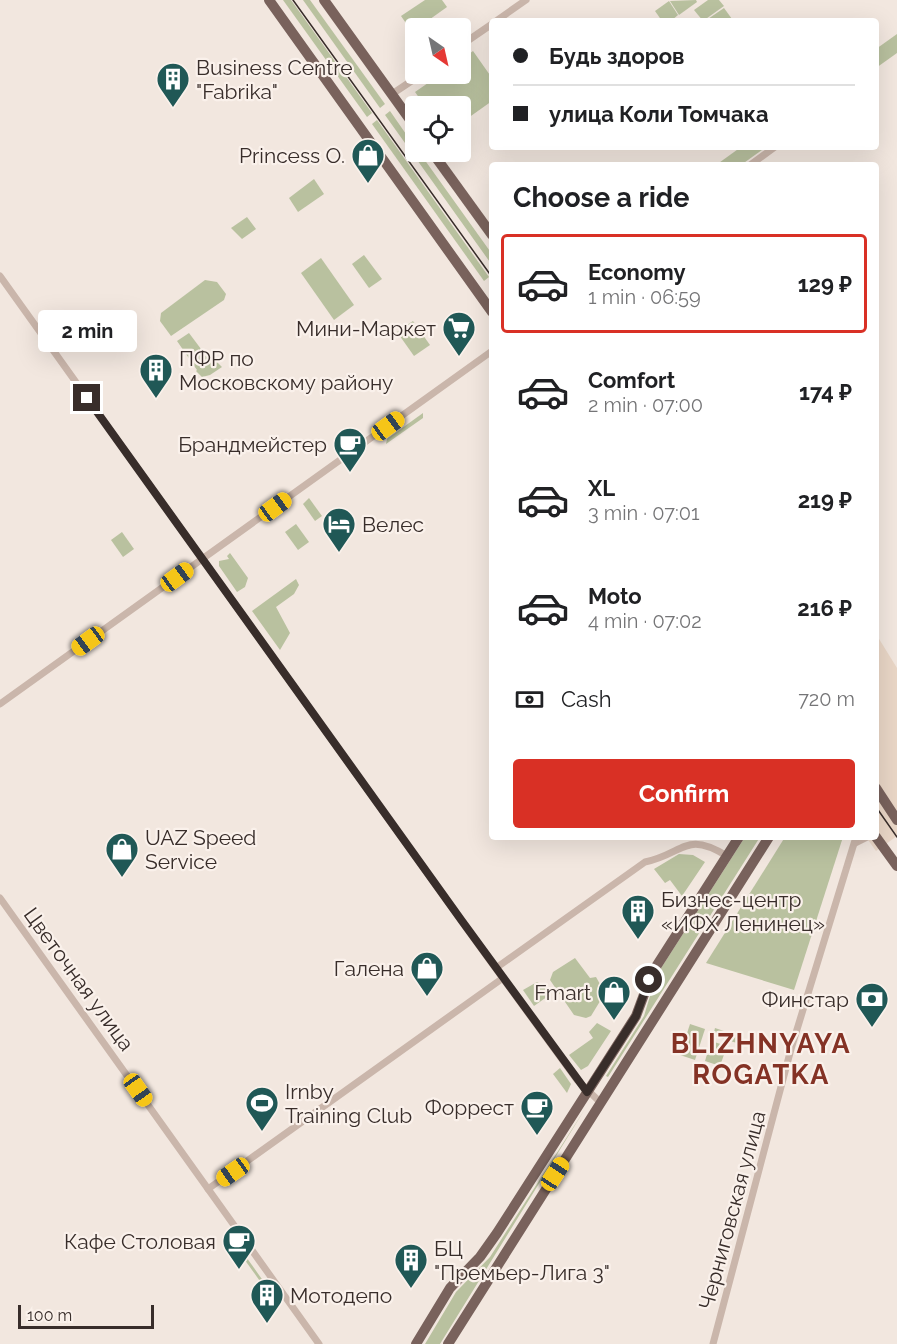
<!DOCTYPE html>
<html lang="en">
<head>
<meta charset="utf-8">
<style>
	body { margin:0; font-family:Raleway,sans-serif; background:#f2f2f2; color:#202124; height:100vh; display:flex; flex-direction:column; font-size:22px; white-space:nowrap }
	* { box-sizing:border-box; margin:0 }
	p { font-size:20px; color:#757577 }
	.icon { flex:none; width:33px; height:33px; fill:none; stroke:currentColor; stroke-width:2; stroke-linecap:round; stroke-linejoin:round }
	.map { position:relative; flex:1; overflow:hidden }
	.details { position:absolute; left:489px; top:162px; width:390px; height:678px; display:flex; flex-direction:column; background:#fff; border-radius:6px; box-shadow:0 6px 24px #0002 }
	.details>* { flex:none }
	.top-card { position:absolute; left:489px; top:18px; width:390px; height:132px; border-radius:6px; box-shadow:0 6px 24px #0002; display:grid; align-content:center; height:132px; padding:0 24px; background:#fff }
	.needle { width:39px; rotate:146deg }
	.tools { position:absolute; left:405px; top:18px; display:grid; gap:12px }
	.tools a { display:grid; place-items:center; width:66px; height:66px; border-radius:6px; background:#fff; box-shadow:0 6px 24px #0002; font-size:30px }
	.scale { position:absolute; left:18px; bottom:15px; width:136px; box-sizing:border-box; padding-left:6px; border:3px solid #382d2a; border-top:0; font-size:16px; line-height:21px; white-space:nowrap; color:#382d2a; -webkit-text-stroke:4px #faf1eb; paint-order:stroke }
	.end { position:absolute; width:27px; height:27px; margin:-14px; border:8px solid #382d2a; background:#fff; box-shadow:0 0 0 3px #fff }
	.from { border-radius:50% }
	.bubble { position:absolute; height:42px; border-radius:6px; background:#fff; box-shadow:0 6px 24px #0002; font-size:20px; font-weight:700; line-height:42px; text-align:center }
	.car { position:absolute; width:18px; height:36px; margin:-18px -9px; border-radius:8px; box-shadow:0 0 4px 2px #0007; background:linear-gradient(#f5c518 24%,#345 0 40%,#f5c518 0 76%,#345 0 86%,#f5c518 0) }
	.top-card b { display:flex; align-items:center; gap:21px; height:57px; font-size:22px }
	.top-card b+b { border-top:2px solid #e0e0e0 }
	.top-card i { width:15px; height:15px; background:#202124 }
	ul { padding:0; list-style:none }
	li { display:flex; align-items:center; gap:18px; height:99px; margin:0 12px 9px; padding:0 12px; border:3px solid transparent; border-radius:6px }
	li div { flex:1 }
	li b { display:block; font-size:22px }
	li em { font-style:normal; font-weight:700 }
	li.current { border-color:#d93025 }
	li>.icon { width:54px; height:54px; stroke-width:1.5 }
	h2 { padding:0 24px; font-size:27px; line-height:72px }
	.pay { display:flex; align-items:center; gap:15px; height:66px; padding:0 24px; font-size:22px }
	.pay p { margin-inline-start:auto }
	.button { display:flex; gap:12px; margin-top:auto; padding:12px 24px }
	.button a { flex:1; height:69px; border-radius:6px; background:#d93025; color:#fff; font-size:24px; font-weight:700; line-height:69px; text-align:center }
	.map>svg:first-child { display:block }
	.green { fill:#b9c19f }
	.plaza { fill:#e9d6c6 }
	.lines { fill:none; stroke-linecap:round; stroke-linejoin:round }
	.minor { stroke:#cab6ab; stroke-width:7 }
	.primary { stroke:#79625c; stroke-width:10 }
	.tram { stroke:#382d2a; stroke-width:1.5 }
	.route { stroke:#382d2a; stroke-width:8 }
	.labels { text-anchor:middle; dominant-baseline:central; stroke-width:4.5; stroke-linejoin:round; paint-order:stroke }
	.poi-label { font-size:21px; fill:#382d2a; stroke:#faf1eb; text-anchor:start }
	.street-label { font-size:21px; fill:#382d2a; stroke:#faf1eb }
	.district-label { font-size:27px; font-weight:bold; letter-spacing:1.5px; fill:#843225; stroke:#faf1eb }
</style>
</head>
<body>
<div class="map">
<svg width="897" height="1344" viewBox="0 0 897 1344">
	<rect width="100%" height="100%" fill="#f2e7df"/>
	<g class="green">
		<polygon points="283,0 291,0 372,113 367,117"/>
		<polygon points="303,0 310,0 385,104 380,108"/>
		<polygon points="425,0 442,0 447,7 412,32 401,16"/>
		<polygon points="696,0 697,2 679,15 670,1"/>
		<polygon points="708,0 719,0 724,6 703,21 694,10"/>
		<polygon points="669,1 678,15 671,21 662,21 655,11"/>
		<polygon points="724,8 732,19 705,21"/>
		<polygon points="897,34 897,53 876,68 876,49"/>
		<polygon points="473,51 492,78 492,101 461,123 460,106 425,106 415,92 441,74 460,74 461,60"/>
		<polygon points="390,111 415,147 416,152 419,152 492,254 492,265 385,115"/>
		<polygon points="377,120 489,277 484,281 372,124"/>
		<polygon points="741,147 766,147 741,165 716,165"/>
		<polygon points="314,179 324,194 298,212 289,198"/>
		<polygon points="247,217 256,229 242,239 231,228"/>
		<polygon points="364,255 382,279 369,288 352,264"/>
		<polygon points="321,258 354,305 334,320 301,273"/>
		<polygon points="205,280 217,282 226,294 224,300 171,336 160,321 161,313"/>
		<polygon points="413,321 430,345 414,356 397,332"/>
		<polygon points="189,333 210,361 216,361 222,367 210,375 202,377 196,371 197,370 177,341"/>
		<polygon points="423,413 423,418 386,444 387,439"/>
		<polygon points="309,498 322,516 315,521 303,504"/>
		<polygon points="296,524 309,542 298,550 285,532"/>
		<polygon points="122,532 134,549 123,557 111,540"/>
		<polygon points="230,553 248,578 245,587 237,592 219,566 219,561 229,559 227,556"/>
		<polygon points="296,579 299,585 294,594 276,607 290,633 280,650 252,611"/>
		<polygon points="745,837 760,837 608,1077 606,1076 644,1016 656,976"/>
		<polygon points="785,837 843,837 794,990 706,963"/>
		<polygon points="679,854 693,855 705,862 682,896 670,880 665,883 654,869"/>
		<polygon points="575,958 590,978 596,977 605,993 591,1016 586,1018 574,1015 550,980 553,972"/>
		<polygon points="537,982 544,986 551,994 534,1006 523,990"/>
		<polygon points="597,1023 611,1031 588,1066 581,1070 569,1055 593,1038 589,1032"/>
		<polygon points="690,1024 705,1029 695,1060 680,1055"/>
		<polygon points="715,1028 739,1036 737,1043 713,1036"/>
		<polygon points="711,1041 727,1046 720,1066 705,1061"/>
		<polygon points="560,1068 571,1084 567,1093 553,1074"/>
		<polygon points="585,1109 440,1344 425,1344 456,1292 490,1257"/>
		<polygon points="229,1233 269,1289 267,1291 227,1235"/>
	</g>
	<polygon class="plaza" points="876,634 897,668 897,836 876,851 866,837 876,837"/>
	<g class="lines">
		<g class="minor">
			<polyline points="496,21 526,0"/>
			<polyline points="460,46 492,24"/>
			<polyline points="392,94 422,74"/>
			<polyline points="750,165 775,147"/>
			<polyline points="0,276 475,940 577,1080 600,1102"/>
			<polyline points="0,704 492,351"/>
			<polyline points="855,843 867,837"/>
			<polyline points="0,898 319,1344"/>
			<path d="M496,968L645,862C684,854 685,830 727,856"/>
			<polyline points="208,1189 503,978"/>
			<polyline points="713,1344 791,1049 856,837"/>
		</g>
		<g class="primary">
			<polyline points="269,0 492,312"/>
			<polyline points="324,0 416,128"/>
			<polyline points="432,152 492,235"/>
			<polyline points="876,788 897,820"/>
			<polyline points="876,837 897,866"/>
			<polyline points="416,1344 450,1288 480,1257 497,1233 636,1016 652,973 739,837"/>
			<polyline points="448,1344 769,837"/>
		</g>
		<g class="tram">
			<polyline points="293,0 492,277"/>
			<polyline points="876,807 897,837"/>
		</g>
	</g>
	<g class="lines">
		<polyline class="route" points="87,398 462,921 587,1092 636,1016 649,980"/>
	</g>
	<defs>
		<symbol id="building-pin" viewBox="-11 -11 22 30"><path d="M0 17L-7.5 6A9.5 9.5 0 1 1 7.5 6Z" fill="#205856" stroke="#faf1eb"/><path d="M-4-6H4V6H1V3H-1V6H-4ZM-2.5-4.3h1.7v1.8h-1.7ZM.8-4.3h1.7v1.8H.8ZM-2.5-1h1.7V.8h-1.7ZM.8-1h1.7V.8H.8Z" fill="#fff"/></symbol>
		<symbol id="shop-pin" viewBox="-11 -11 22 30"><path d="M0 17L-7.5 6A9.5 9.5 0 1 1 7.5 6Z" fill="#205856" stroke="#faf1eb"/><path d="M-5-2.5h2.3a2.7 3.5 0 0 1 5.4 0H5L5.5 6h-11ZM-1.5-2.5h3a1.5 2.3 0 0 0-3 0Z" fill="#fff"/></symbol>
		<symbol id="supermarket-pin" viewBox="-11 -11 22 30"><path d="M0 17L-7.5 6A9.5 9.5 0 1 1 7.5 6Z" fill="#205856" stroke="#faf1eb"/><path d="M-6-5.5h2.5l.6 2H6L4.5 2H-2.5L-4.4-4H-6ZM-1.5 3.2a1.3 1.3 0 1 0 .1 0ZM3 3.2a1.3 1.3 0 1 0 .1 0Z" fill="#fff"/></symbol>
		<symbol id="cafe-pin" viewBox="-11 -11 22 30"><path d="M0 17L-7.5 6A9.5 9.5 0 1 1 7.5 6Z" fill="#205856" stroke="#faf1eb"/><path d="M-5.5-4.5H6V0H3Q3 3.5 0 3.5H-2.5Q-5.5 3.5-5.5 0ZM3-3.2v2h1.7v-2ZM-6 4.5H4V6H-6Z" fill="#fff"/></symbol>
		<symbol id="hotel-pin" viewBox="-11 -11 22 30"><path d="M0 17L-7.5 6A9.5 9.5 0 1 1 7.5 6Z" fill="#205856" stroke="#faf1eb"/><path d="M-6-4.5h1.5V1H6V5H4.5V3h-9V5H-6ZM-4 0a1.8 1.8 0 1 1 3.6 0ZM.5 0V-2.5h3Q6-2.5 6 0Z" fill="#fff"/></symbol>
		<symbol id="bank-pin" viewBox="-11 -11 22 30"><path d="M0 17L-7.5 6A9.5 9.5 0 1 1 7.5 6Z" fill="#205856" stroke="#faf1eb"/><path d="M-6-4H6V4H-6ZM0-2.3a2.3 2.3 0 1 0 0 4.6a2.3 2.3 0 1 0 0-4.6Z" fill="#fff"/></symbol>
		<symbol id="stadium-pin" viewBox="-11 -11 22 30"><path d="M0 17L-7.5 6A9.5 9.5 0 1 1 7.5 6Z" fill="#205856" stroke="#faf1eb"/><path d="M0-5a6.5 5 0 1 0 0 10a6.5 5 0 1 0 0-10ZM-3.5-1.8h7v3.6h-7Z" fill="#fff"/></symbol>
	</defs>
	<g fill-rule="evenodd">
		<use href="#building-pin" x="154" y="60" width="38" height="52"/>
		<use href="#shop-pin" x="349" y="136" width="38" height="52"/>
		<use href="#supermarket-pin" x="440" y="309" width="38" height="52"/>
		<use href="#building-pin" x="137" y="351" width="38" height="52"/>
		<use href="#cafe-pin" x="331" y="425" width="38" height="52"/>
		<use href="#hotel-pin" x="320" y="505" width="38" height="52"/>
		<use href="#shop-pin" x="103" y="830" width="38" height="52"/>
		<use href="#building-pin" x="619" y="892" width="38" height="52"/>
		<use href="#shop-pin" x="408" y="949" width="38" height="52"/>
		<use href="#shop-pin" x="595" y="973" width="38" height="52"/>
		<use href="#bank-pin" x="853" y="980" width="38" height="52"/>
		<use href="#stadium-pin" x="243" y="1084" width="38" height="52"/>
		<use href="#cafe-pin" x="518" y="1088" width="38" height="52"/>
		<use href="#cafe-pin" x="220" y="1222" width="38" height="52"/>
		<use href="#building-pin" x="392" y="1241" width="38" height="52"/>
		<use href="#building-pin" x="248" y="1276" width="38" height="52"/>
	</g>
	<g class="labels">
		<g class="poi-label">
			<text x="196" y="67">Business Centre<tspan x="196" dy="24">"Fabrika"</tspan></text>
			<text x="345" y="155" text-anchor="end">Princess O.</text>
			<text x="436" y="328" text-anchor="end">Мини-Маркет</text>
			<text x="179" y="358">ПФР по<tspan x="179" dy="24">Московскому району</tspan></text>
			<text x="327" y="444" text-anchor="end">Брандмейстер</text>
			<text x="362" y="524">Велес</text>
			<text x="145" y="837">UAZ Speed<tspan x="145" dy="24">Service</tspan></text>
			<text x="661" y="899">Бизнес-центр<tspan x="661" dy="24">«ИФХ Ленинец»</tspan></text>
			<text x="404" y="968" text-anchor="end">Галена</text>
			<text x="591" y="992" text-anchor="end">Fmart</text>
			<text x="849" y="999" text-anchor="end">Финстар</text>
			<text x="285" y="1091">Irnby<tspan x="285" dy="24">Training Club</tspan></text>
			<text x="514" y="1107" text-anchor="end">Форрест</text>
			<text x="216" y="1241" text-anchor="end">Кафе Столовая</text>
			<text x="434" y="1248">БЦ<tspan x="434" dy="24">"Премьер-Лига 3"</tspan></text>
			<text x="290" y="1295">Мотодепо</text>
		</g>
		<g class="street-label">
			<text transform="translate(79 979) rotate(54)">Цветочная улица</text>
			<text transform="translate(732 1210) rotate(-75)">Черниговская улица</text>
		</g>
		<g class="district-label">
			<text x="761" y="1043">BLIZHNYAYA<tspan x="761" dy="31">ROGATKA</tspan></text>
		</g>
	</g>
</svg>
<div class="tools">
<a><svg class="needle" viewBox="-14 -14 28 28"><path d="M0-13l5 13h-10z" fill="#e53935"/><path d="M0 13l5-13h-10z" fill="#757577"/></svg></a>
<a><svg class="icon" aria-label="locate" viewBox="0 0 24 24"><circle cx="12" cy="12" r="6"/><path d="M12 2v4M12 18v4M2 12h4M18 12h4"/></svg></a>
</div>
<div class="scale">100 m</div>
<i class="end from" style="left:649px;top:980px"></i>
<i class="end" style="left:87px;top:398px"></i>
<div class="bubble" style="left:38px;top:310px;width:99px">2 min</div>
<i class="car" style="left:388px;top:426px;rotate:54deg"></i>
<i class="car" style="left:275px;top:507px;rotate:54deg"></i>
<i class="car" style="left:177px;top:577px;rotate:54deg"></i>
<i class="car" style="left:88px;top:641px;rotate:234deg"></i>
<i class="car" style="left:138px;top:1090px;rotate:145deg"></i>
<i class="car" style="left:233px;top:1172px;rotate:235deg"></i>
<i class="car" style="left:555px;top:1174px;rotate:33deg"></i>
<div class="top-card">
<b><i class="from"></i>Будь здоров</b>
<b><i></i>улица Коли Томчака</b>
</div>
<section class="details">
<h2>Choose a ride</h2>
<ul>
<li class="current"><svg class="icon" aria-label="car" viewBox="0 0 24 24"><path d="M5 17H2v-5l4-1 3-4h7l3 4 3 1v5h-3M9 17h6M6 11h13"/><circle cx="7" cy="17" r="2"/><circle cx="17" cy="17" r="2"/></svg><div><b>Economy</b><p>1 min · 06:59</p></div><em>129 ₽</em></li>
<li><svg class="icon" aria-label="car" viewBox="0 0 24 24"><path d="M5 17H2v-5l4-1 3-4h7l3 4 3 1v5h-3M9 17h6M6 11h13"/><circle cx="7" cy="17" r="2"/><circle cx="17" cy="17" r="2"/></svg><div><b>Comfort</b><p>2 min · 07:00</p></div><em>174 ₽</em></li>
<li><svg class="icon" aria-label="car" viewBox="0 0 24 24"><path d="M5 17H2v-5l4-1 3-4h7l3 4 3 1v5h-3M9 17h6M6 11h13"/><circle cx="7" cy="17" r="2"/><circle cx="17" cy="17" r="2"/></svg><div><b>XL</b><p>3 min · 07:01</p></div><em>219 ₽</em></li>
<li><svg class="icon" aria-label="car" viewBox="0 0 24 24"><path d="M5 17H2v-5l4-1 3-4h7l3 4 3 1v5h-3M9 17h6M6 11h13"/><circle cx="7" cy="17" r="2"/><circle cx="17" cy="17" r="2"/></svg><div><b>Moto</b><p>4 min · 07:02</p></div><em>216 ₽</em></li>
</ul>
<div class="pay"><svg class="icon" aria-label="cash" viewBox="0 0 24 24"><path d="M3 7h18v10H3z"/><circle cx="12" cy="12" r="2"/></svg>Cash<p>720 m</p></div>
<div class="button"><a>Confirm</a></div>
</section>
</div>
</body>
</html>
